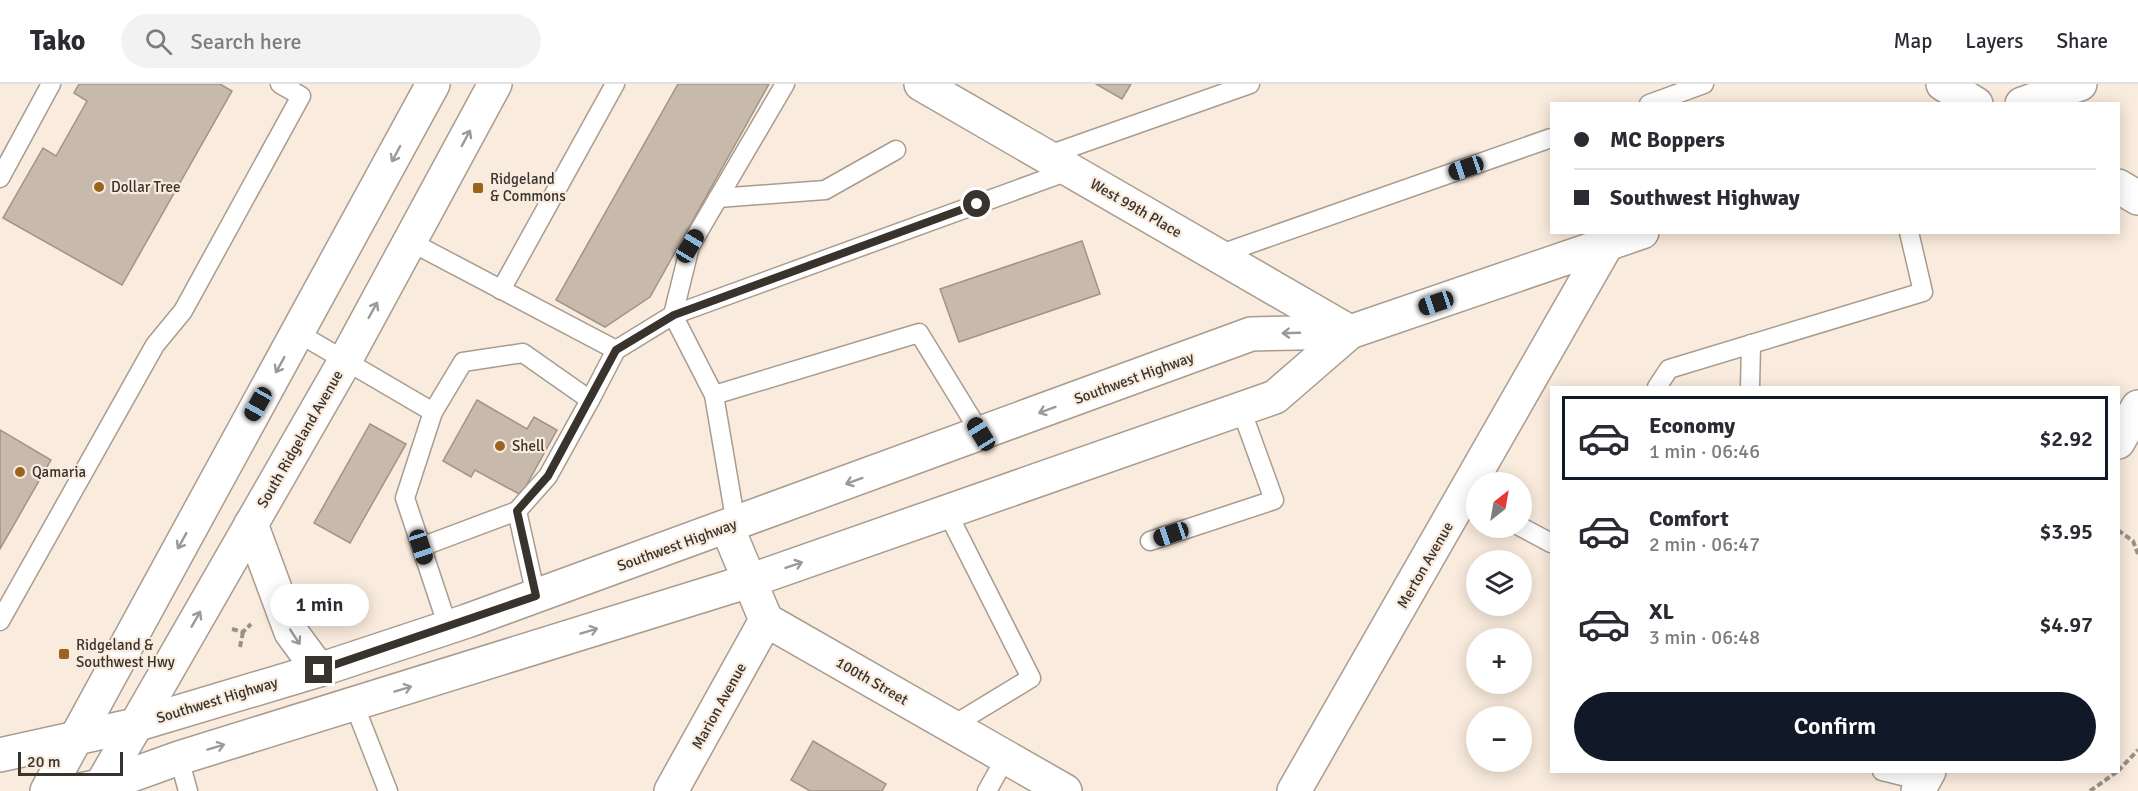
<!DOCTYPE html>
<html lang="en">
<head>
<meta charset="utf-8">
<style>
	body { margin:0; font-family:Signika,sans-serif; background:#f2f2f3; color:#2b2b33; height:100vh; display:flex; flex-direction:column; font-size:22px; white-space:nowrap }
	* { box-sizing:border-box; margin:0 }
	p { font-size:20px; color:#7c7c81 }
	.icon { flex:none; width:33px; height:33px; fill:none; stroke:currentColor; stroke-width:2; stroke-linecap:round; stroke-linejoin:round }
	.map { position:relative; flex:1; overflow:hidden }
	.drawer { position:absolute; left:1550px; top:302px; width:570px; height:387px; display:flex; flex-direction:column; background:#fff; border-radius:0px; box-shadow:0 3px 15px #0003 }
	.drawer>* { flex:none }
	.guide { position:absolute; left:1550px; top:18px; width:570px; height:132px; border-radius:0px; box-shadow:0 3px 15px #0003; display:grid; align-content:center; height:132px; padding:0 24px; background:#fff }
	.needle { width:39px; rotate:31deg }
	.fabs { position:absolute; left:1466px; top:388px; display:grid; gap:12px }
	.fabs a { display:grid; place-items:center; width:66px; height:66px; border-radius:50%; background:#fff; box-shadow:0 3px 15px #0003; font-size:30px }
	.scale { position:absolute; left:18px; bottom:15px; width:105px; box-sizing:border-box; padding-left:6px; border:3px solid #39332e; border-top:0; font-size:16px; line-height:21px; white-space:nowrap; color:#39332e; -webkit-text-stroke:4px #f9ebdd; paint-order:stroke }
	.end { position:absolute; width:27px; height:27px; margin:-14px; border:8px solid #39332e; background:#fff; box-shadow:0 0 0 3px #fff }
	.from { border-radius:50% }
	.bubble { position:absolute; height:42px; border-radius:21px; background:#fff; box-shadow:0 3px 15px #0003; font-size:20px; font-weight:600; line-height:42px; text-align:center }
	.car { position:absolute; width:18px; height:36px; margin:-18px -9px; border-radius:8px; box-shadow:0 0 4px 2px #0007; background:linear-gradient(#222 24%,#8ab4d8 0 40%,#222 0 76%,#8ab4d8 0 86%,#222 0) }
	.guide b { display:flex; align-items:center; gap:21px; height:57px; font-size:22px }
	.guide b+b { border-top:2px solid #e1e1e2 }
	.guide i { width:15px; height:15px; background:#2b2b33 }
	ul { padding:10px 0 0; list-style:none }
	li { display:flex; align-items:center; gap:18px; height:84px; margin:0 12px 9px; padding:0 12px; border:3px solid transparent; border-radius:0px }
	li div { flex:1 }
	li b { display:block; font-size:22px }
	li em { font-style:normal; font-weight:600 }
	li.on { border-color:#111827 }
	li>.icon { width:54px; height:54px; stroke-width:1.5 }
	.action { display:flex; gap:12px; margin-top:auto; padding:12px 24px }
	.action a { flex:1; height:69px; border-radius:36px; background:#111827; color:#fff; font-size:24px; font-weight:600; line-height:69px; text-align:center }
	header { display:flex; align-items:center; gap:36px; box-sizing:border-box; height:84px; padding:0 30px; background:#fff; border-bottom:2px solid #e1e1e2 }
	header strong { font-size:28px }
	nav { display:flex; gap:33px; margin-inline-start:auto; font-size:21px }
	.search { width:420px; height:54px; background:#f2f2f3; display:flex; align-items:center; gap:15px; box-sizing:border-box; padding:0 21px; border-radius:33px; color:#7c7c81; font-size:22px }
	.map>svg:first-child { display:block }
	.building { fill:#c7b9ab; stroke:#a19386; stroke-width:1.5 }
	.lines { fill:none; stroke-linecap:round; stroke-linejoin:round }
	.lane-casing { stroke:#a99c8f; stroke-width:21 }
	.street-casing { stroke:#a99c8f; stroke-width:36 }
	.secondary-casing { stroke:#a99c8f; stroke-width:36 }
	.primary-casing { stroke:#a99c8f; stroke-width:36 }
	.path { stroke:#9a9087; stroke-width:4; stroke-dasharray:6 3; stroke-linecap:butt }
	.lane { stroke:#fff; stroke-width:18 }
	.street { stroke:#fff; stroke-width:33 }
	.secondary { stroke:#fff; stroke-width:33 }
	.primary { stroke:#fff; stroke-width:33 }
	.oneway { stroke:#9c9996 }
	.route { stroke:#39332e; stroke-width:8 }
	.poi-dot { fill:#9b631e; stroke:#f9ebdd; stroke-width:2 }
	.labels { text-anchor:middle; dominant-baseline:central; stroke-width:4.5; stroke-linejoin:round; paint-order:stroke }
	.poi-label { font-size:15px; fill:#39332e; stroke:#f9ebdd; text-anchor:start }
	.street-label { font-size:15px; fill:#39332e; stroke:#f9ebdd }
</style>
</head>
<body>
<header>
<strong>Tako</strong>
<div class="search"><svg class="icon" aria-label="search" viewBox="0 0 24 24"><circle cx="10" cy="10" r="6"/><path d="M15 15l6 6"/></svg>Search here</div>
<nav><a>Map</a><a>Layers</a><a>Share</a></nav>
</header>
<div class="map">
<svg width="2138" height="707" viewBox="0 0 2138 707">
	<rect width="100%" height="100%" fill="#f9ebdd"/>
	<g class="building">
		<polygon points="79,0 220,0 232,7 122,201 3,134 43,64 56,72 87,17 74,9"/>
		<polygon points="678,0 769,0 650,213 605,243 556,216"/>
		<polygon points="1096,0 1131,0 1122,15"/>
		<polygon points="1082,157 1100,210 959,258 940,205"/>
		<polygon points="477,316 527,345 534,333 557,346 521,411 475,386 471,393 443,377"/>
		<polygon points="370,340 406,360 350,459 314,439"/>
		<polygon points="0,346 51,376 0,465"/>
		<polygon points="813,657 886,700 882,707 810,707 791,696"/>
	</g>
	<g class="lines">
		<defs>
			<g id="lane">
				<polyline points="1649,20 1704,0"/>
				<polyline points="1046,72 1250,0"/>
				<polyline points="0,94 51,0"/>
				<polyline points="718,114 825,106 896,66"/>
				<polyline points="411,158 616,266"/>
				<polyline points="1218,171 1551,54"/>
				<polyline points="501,206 615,0"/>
				<polyline points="673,231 1071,86"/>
				<polyline points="673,231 690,162 785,0"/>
				<polyline points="298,249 433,328"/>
				<polyline points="1657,303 1669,285 1923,208 1909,148"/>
				<polyline points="1750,303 1751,260"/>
				<polyline points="714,311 919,249 981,350"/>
				<polyline points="590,316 616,266 673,231 714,311 736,440"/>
				<polyline points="947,428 1031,594 952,642"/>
				<polyline points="1521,443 1551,459"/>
				<polyline points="1150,457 1274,416 1241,325"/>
				<polyline points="421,463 517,427 536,512"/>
				<polyline points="0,537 155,261 183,227 301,12 280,0"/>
				<polyline points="448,543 405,414 433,328 463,278 523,269 590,316 548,392 517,427"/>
				<polyline points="354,620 388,707"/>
				<polyline points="179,674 188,707"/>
				<polyline points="1882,687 1923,697"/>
				<polyline points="987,707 1006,673"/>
			</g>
			<g id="street">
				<polyline points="921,0 1350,248"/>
				<polyline points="1943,0 1976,20"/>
				<polyline points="2118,102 2138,114"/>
				<polyline points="2118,358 2138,323"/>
				<polyline points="727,443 766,536 1065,707"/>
				<polyline points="671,707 766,536"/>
				<polyline points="1294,707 1607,160"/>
				<polyline points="1918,707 1929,687"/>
			</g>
			<g id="secondary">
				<polyline points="47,707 433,0"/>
				<polyline points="98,707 345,277 495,0"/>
			</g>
			<g id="primary">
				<polyline points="2022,20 2080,0"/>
				<polyline points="251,440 291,548 319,586"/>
				<polyline points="0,671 135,641 319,586 467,537 1251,250 1350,248 1642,148"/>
				<polyline points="75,707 101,702 179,674 749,497 1275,313 1350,248"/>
			</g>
		</defs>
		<use href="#lane" class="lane-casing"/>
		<use href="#street" class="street-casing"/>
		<use href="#secondary" class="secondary-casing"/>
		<use href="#primary" class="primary-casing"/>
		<g class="path">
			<polyline points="2118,446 2133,457 2138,470"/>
			<polyline points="232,545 243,548 251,540"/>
			<polyline points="240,563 243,548"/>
			<polyline points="2118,687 2138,666"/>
			<polyline points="2090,707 2118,687"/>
		</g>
		<use href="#lane" class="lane"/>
		<use href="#street" class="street"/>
		<use href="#secondary" class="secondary"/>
		<use href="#primary" class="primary"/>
	</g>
	<defs><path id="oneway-shaft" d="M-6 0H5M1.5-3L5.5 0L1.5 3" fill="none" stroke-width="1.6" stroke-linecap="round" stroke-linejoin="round" transform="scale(1.5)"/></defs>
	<g class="oneway">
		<use href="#oneway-shaft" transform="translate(466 54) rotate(-62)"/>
		<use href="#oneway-shaft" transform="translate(396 70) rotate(118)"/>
		<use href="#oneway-shaft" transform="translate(373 226) rotate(-61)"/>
		<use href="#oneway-shaft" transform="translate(1291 249) rotate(178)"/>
		<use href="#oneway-shaft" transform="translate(280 281) rotate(119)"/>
		<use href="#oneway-shaft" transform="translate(1047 326) rotate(160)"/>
		<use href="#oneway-shaft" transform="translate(854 397) rotate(160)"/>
		<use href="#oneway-shaft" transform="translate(182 457) rotate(119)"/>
		<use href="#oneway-shaft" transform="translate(794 481) rotate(-19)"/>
		<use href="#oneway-shaft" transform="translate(196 535) rotate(-60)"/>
		<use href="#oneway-shaft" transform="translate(589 547) rotate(-17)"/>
		<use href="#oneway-shaft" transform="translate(295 553) rotate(57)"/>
		<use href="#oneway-shaft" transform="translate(403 605) rotate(-17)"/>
		<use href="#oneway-shaft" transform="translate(216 663) rotate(-17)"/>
	</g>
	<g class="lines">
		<polyline class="route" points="319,586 536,512 517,427 548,392 616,266 674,231 977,120"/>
	</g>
	<g class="poi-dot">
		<circle cx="99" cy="103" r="6"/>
		<rect x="472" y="98" width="12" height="12" rx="3"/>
		<circle cx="500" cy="362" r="6"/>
		<circle cx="20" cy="388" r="6"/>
		<rect x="58" y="564" width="12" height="12" rx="3"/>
	</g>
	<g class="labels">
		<g class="poi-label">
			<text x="490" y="95">Ridgeland<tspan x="490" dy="17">&amp; Commons</tspan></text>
			<text x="111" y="103">Dollar Tree</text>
			<text x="512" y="362">Shell</text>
			<text x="32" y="388">Qamaria</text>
			<text x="76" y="561">Ridgeland &amp;<tspan x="76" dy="17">Southwest Hwy</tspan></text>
		</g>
		<g class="street-label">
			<text transform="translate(1136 124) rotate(30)">West 99th Place</text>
			<text transform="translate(1134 294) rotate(-20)">Southwest Highway</text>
			<text transform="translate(300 355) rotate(-60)">South Ridgeland Avenue</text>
			<text transform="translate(677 461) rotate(-20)">Southwest Highway</text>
			<text transform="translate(1425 481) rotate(-60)">Merton Avenue</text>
			<text transform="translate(872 597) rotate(30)">100th Street</text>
			<text transform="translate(217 616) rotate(-17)">Southwest Highway</text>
			<text transform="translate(719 622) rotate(-61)">Marion Avenue</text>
		</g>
	</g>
</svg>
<div class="fabs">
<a><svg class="needle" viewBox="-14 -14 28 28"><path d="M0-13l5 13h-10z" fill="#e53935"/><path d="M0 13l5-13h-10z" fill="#7c7c81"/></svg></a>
<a><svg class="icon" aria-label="layers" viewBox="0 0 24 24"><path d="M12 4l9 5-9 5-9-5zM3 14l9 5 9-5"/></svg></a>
<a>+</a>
<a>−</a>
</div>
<div class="scale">20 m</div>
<i class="end from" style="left:977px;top:120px"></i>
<i class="end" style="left:319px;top:586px"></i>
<div class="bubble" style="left:270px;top:500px;width:99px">1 min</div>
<i class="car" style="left:1466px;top:84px;rotate:251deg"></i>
<i class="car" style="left:690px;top:162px;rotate:31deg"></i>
<i class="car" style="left:1436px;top:219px;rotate:251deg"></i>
<i class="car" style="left:258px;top:320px;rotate:209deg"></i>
<i class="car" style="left:981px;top:350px;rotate:328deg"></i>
<i class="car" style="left:1171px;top:450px;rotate:251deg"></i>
<i class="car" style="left:421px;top:463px;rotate:162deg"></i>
<div class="guide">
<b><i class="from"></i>MC Boppers</b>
<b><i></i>Southwest Highway</b>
</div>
<section class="drawer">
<ul>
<li class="on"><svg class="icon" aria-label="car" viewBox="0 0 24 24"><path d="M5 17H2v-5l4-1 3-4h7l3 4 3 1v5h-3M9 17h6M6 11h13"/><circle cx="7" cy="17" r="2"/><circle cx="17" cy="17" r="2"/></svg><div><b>Economy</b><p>1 min · 06:46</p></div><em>$2.92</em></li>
<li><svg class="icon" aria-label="car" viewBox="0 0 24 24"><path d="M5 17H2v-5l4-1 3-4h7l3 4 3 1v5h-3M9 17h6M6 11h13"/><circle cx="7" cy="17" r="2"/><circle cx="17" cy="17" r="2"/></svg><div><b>Comfort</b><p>2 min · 06:47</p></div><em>$3.95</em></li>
<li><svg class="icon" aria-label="car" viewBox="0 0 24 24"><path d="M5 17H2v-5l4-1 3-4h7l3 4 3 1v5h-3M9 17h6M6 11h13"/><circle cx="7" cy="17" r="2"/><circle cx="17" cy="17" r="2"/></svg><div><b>XL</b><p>3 min · 06:48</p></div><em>$4.97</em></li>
</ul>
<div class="action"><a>Confirm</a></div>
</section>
</div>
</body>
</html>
